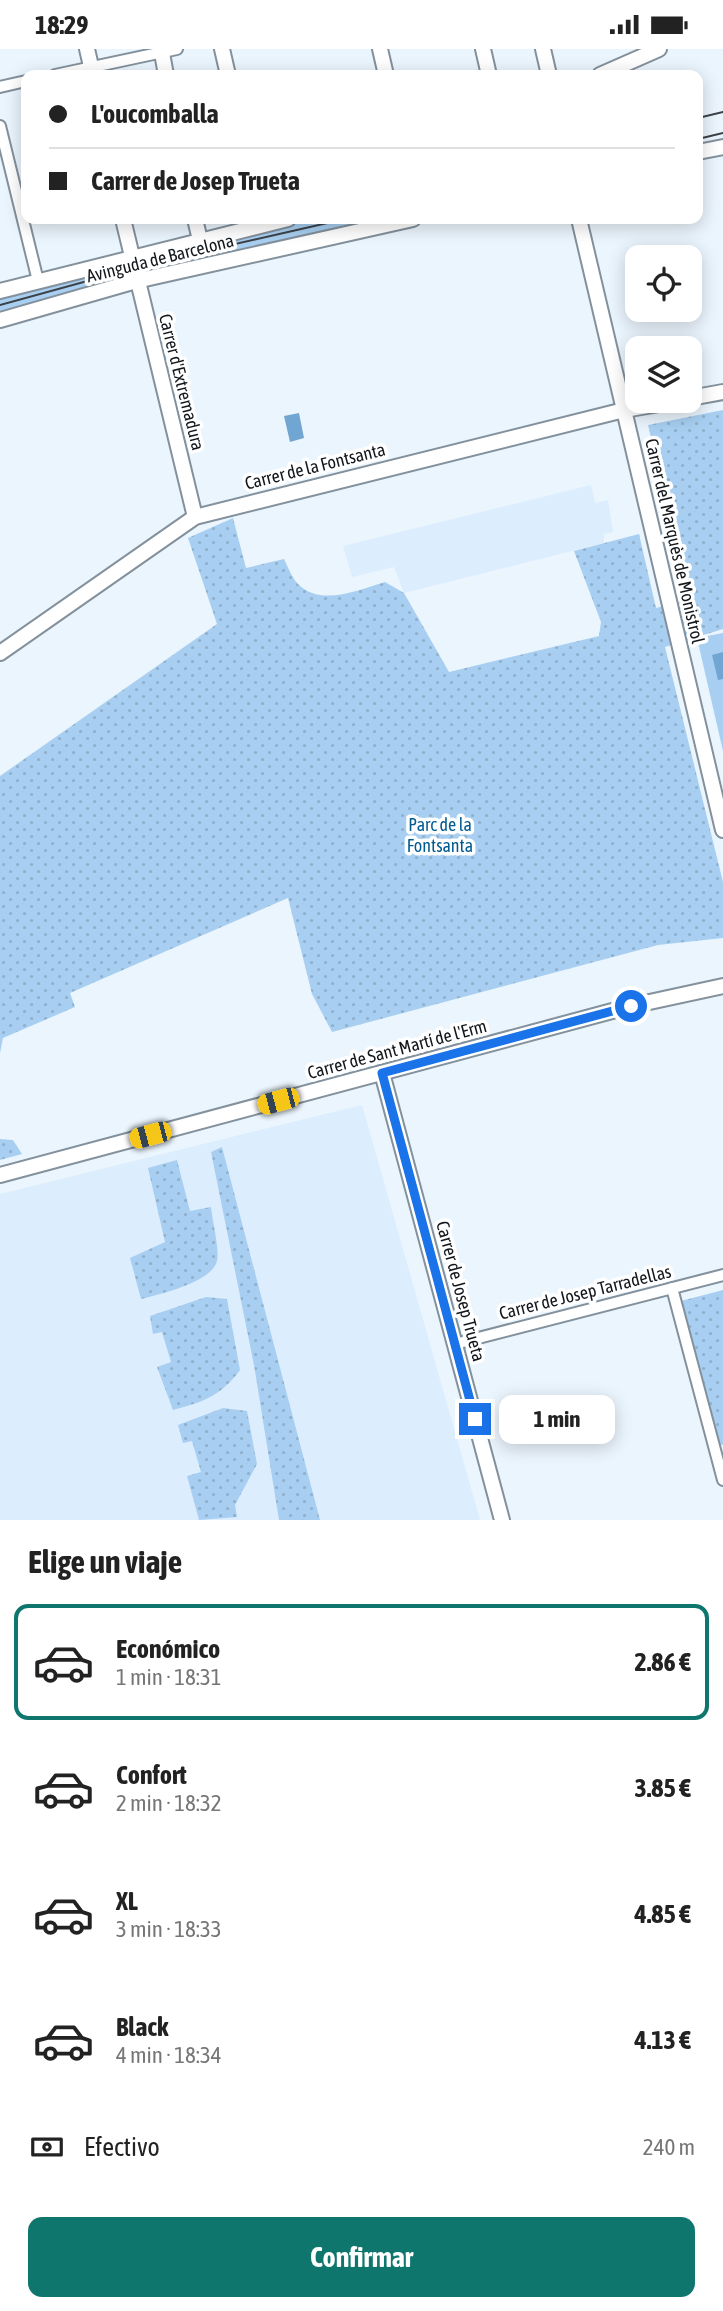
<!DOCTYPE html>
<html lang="es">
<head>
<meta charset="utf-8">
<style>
	body { margin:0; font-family:"Asap Condensed",sans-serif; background:#f6f6f6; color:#222; height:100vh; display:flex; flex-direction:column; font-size:26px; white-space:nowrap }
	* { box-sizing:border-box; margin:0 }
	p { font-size:23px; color:#767676 }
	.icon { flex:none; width:38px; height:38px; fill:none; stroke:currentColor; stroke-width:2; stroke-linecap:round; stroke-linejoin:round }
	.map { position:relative; height:1471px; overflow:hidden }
	.drawer { display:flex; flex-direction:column; background:#fff; flex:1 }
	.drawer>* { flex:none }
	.banner { position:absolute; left:21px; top:21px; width:682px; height:154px; border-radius:14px; box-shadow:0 4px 18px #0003; display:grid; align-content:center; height:154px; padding:0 28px; background:#fff }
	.fabs { position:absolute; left:625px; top:196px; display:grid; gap:14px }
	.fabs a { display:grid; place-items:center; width:77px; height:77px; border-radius:14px; background:#fff; box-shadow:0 4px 18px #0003; font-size:35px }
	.end { position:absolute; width:32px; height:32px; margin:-16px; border:9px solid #1a73e8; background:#fff; box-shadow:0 0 0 4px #fff }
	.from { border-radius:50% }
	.bubble { position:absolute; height:49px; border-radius:14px; background:#fff; box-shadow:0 4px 18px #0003; font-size:23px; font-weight:700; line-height:49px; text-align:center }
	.car { position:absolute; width:21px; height:42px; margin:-21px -10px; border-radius:9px; box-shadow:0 0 5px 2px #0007; background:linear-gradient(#f5c518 24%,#345 0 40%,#f5c518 0 76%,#345 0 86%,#f5c518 0) }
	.banner b { display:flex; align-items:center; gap:24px; height:66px; font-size:26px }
	.banner b+b { border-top:2px solid #e0e0e0 }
	.banner i { width:18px; height:18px; background:#222 }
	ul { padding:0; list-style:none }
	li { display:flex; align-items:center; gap:21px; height:116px; margin:0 14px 10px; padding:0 14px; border:4px solid transparent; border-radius:14px }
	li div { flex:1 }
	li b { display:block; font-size:26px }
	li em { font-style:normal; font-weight:700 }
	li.on { border-color:#0f766e }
	li>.icon { width:63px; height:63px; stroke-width:1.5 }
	h2 { padding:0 28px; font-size:32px; line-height:84px }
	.pay { display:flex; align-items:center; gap:18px; height:77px; padding:0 28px; font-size:26px }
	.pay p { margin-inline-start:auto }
	.action { display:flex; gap:14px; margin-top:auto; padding:14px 28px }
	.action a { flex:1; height:80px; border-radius:14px; background:#0f766e; color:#fff; font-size:28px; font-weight:700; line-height:80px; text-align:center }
	.status { display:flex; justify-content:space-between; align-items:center; height:49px; padding:0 35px; background:#fff; direction:ltr }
	.status svg { height:19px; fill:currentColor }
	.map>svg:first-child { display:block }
	.built { fill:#dcedfd }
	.grass { fill:#a8cff1 }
	.park { fill:url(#park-dots) }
	.water { fill:#72a6d2 }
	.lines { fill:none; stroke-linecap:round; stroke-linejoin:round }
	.pedestrian-casing { stroke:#83919d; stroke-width:14 }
	.minor-casing { stroke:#83919d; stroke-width:18 }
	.pedestrian { stroke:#fff; stroke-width:10 }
	.minor { stroke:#fff; stroke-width:14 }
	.tram { stroke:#3c4247; stroke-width:2 }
	.route { stroke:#1a73e8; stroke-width:9 }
	.labels { text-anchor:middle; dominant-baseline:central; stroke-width:7; stroke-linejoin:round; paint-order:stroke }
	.street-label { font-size:18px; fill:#12171c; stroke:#fff }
	.park-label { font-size:18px; fill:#005b92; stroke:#fff }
</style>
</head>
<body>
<div class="status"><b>18:29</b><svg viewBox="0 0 49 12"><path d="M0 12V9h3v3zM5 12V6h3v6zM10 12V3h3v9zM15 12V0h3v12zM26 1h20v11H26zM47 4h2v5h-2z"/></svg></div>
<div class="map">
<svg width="723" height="1471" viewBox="0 0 723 1471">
	<defs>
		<pattern id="park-dots" width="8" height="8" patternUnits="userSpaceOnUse" patternTransform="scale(1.75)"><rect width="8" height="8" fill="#a8cff1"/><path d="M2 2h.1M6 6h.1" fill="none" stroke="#90b1ce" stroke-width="1.8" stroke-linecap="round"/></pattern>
	</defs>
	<rect width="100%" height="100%" fill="#ebf5fd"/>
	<g class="built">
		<polygon points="591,436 595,454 608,451 613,483 604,485 604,494 404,544 394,518 352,528 343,497"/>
		<polygon points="362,1056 480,1471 0,1471 0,1145"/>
	</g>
	<g class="grass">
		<polygon points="315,170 373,170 166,218 163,205"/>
		<polygon points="102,220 106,233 0,262 0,249"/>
		<polygon points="723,584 723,702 697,589"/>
	</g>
	<g class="park">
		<path d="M723,361V580L665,598L723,833V889L658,896L332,983L312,945L288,849L70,944L75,958L3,989L0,1004V727L217,575L188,489L233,469L246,519L284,510C288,518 292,529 298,535C321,558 358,541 385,533L404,544L449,623L599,587L601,573L574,502L639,485L656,559L688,550L648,376Z"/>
		<polygon points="0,1090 13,1091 22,1105 0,1111"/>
		<polygon points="222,1098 320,1471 279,1471 254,1316 211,1103"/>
		<path d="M177,1111L190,1162L211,1158C212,1170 220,1202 217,1212C212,1233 161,1245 141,1250L130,1209L165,1193L148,1119Z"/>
		<polygon points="723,1241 723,1396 717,1395 681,1252"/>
		<path d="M206,1248L227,1250L240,1321C221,1347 203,1353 173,1361L157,1318L171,1313L162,1283L153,1285L150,1267Z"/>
		<polygon points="223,1359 247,1362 257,1415 235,1456 237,1468 199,1471 187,1427 201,1423 192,1392 183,1394 178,1376"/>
	</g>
	<g class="water">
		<polygon points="299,364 304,389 290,393 284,367"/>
		<polygon points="723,603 723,630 718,631 712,606"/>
		<polygon points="594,1347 599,1365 568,1373 563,1355"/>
	</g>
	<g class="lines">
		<defs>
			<g id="pedestrian">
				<polyline points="55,26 177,0"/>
				<polyline points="0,38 26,32"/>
				<polyline points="0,77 38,232"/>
				<polyline points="672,1239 723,1431"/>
				<polyline points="455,1295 723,1226"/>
			</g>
			<g id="minor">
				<polyline points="87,0 93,26"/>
				<polyline points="222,0 228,26"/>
				<polyline points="380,0 386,26"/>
				<polyline points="483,0 489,26"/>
				<polyline points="543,0 549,26"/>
				<polyline points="162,4 166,26"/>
				<polyline points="600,26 659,0"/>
				<polyline points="698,103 723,98"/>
				<polyline points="123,170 195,468"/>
				<polyline points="195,170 200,191"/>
				<polyline points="579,170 723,781"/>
				<polyline points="0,242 288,170"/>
				<polyline points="0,271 136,232 413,170"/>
				<polyline points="690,349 723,343"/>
				<polyline points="0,604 195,468 624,361 677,352"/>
				<polyline points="382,1024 502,1471"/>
				<polyline points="0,1126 631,957 723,937"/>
			</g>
		</defs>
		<use href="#pedestrian" class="pedestrian-casing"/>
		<use href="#minor" class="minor-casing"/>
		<use href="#pedestrian" class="pedestrian"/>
		<use href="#minor" class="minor"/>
		<g class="tram">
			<polyline points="698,69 723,63"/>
			<polyline points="698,90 723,84"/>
			<polyline points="0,256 160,212 345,170"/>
		</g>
	</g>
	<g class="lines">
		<polyline class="route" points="475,1370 382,1024 631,957"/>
	</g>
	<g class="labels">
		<g class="street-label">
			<text transform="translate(160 209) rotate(-14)">Avinguda de Barcelona</text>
			<text transform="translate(182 333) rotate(76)">Carrer d'Extremadura</text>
			<text transform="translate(315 417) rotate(-14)">Carrer de la Fontsanta</text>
			<text transform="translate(675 492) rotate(77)">Carrer del Marquès de Monistrol</text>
			<text transform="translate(397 1000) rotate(-15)">Carrer de Sant Martí de l'Erm</text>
			<text transform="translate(461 1242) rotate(75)">Carrer de Josep Trueta</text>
			<text transform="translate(585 1243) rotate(-14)">Carrer de Josep Tarradellas</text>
		</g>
		<g class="park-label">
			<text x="440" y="775">Parc de la<tspan x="440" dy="21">Fontsanta</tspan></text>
		</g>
	</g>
</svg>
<div class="fabs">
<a><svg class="icon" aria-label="locate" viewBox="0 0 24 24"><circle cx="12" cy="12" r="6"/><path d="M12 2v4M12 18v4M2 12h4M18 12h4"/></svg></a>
<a><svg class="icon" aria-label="layers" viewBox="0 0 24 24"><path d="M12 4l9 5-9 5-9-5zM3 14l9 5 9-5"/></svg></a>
</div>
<i class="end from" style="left:631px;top:957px"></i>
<i class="end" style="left:475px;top:1370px"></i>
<div class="bubble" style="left:499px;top:1346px;width:116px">1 min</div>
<i class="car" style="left:278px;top:1052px;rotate:255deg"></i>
<i class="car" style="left:150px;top:1086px;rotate:255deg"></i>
<div class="banner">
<b><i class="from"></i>L'oucomballa</b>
<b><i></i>Carrer de Josep Trueta</b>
</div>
</div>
<section class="drawer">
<h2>Elige un viaje</h2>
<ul>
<li class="on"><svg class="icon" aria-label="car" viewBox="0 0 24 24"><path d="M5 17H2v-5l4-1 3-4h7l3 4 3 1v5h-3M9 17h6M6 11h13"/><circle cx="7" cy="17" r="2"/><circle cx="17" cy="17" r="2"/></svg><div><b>Económico</b><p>1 min · 18:31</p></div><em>2.86 €</em></li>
<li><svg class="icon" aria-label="car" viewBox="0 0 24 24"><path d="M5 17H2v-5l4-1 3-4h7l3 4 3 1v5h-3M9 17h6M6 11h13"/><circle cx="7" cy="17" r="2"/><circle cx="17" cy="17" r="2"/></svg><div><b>Confort</b><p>2 min · 18:32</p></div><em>3.85 €</em></li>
<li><svg class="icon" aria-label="car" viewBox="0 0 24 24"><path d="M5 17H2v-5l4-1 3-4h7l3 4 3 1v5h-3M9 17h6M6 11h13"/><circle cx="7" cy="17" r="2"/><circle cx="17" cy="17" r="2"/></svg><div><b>XL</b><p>3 min · 18:33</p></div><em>4.85 €</em></li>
<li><svg class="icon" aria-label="car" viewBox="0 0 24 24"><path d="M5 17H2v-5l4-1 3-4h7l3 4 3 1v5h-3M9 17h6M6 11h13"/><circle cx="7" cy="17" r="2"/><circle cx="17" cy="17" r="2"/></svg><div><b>Black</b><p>4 min · 18:34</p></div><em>4.13 €</em></li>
</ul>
<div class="pay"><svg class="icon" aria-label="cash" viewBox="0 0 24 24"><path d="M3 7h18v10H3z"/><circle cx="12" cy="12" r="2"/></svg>Efectivo<p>240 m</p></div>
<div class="action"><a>Confirmar</a></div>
</section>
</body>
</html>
